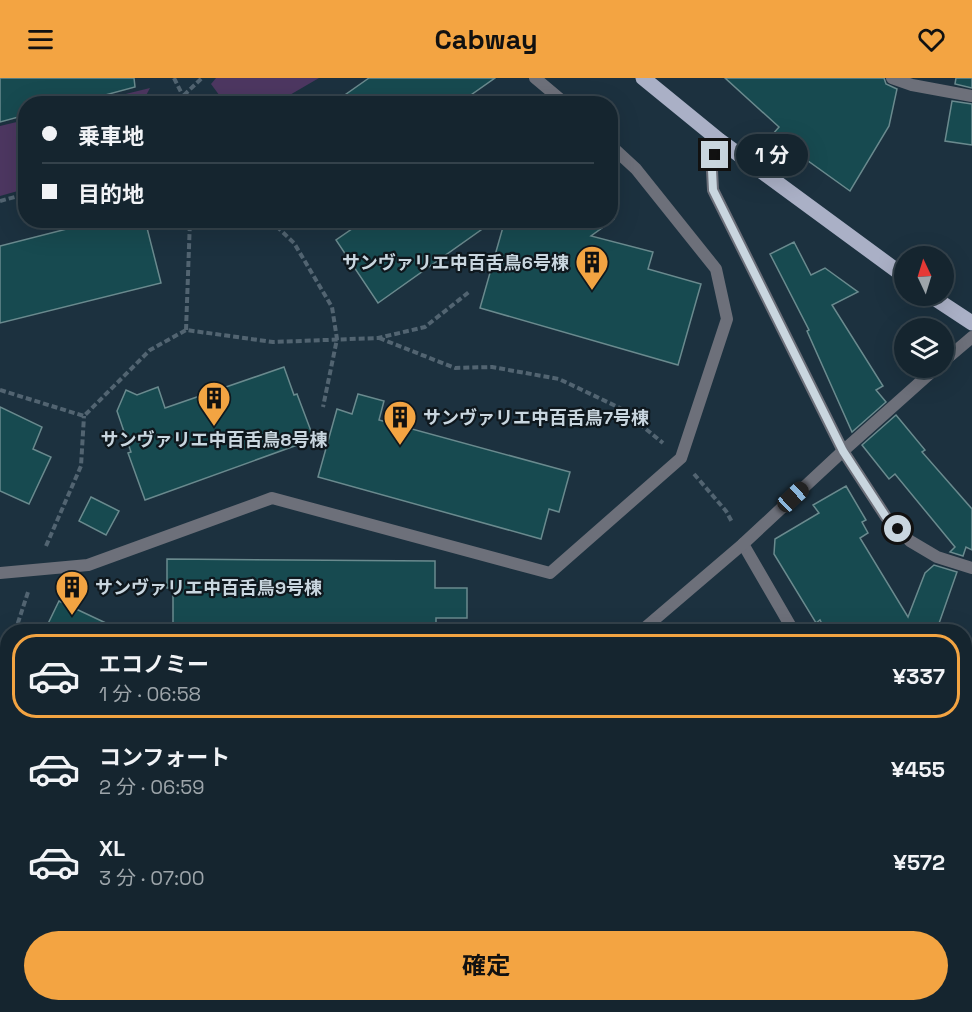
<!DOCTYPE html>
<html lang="ja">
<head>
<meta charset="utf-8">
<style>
	body { margin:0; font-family:"Space Grotesk","Noto Sans JP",sans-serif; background:#22313b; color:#f1f3f6; height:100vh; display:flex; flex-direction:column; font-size:22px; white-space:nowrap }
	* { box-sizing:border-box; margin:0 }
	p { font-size:20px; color:#9da5aa }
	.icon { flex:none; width:33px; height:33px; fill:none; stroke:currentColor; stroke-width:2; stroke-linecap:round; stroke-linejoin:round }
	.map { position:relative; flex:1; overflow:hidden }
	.details { position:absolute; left:0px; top:546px; width:972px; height:388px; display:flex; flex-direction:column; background:#15252f; border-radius:24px 24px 0 0; box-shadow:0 6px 24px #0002,0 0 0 2px #34424b }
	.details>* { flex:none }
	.guide { position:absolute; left:18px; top:18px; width:600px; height:132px; border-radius:24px; box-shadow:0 6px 24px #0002,0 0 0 2px #34424b; display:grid; align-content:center; height:132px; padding:0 24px; background:#15252f }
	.needle { width:39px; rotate:356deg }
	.controls { position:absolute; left:894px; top:168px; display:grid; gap:12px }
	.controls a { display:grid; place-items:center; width:60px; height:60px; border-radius:50%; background:#15252f; box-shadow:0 6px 24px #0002,0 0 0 2px #34424b; font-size:30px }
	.end { position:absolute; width:27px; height:27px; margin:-14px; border:8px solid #c9d6df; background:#111; box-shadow:0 0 0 3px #111 }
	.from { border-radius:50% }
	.bubble { position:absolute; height:42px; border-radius:21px; background:#15252f; box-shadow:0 6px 24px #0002,0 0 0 2px #34424b; font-size:20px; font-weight:700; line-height:42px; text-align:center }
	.car { position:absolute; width:18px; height:36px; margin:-18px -9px; border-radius:8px; box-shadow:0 0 4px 2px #0007; background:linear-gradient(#222 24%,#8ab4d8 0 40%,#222 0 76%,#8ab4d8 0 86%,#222 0) }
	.guide b { display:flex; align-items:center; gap:21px; height:57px; font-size:22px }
	.guide b+b { border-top:2px solid #34424b }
	.guide i { width:15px; height:15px; background:#f1f3f6 }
	ul { padding:10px 0 0; list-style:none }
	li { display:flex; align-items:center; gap:18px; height:84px; margin:0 12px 9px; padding:0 12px; border:3px solid transparent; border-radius:24px }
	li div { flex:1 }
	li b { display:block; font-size:22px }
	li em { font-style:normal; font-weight:700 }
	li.current { border-color:#f3a442 }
	li>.icon { width:54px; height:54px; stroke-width:1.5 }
	.cta { display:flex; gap:12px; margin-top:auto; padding:12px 24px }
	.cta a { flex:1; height:69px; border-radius:36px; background:#f3a442; color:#111; font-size:24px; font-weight:700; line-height:69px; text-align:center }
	header { display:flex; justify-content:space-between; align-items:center; height:78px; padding:0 24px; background:#f3a442; color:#111; font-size:27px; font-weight:700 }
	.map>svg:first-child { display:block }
	.green { fill:#4d3761 }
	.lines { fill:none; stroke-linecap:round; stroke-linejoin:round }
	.stream { stroke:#076a53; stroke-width:10 }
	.building { fill:#174a50; stroke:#6a8a8e; stroke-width:1.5 }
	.path { stroke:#526471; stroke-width:4; stroke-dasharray:6 3; stroke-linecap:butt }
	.lane { stroke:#6d707a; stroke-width:12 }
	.street { stroke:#6d707a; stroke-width:12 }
	.primary { stroke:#aab0c6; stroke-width:15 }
	.route { stroke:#c9d6df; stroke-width:8 }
	.labels { text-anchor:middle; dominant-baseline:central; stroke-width:4.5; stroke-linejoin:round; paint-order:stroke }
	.poi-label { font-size:18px; font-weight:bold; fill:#c9d6df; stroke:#0f181e; text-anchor:start }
</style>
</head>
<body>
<header><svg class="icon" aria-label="menu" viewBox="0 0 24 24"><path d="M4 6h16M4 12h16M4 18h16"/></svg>Cabway<svg class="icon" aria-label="heart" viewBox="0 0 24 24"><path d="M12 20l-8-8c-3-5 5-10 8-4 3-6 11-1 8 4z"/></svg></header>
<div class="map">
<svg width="972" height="934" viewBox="0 0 972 934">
	<rect width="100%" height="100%" fill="#1c313f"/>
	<g class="green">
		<polygon points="216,0 319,0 276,25 225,25 211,6"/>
		<polygon points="150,10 142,25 89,25"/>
		<polygon points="25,42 25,111 0,118 0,48"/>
		<polygon points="0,628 7,631 8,715 0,715"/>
	</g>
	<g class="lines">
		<g class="stream">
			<polyline points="0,761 8,779"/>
			<polyline points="18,927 18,934"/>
			<polyline points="261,927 261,934"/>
		</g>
	</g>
	<g class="building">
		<polygon points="0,0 134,0 135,9 72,26 26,26 26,37 0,44"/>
		<polygon points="369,0 495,0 458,26 332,26"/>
		<polygon points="725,0 884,0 886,6 897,11 889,48 850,113 772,57 779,49"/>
		<polygon points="956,0 972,0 972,10 955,6"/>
		<polygon points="952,23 972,26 972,67 945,63"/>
		<polygon points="102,142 145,142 161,205 0,245 0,168"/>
		<polygon points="365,142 495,142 378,225 336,162"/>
		<polygon points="505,142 613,142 591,158 653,174 648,191 701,206 678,287 480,230"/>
		<polygon points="794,164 811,197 825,190 858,214 832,227 883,308 876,312 886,324 852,354 807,253 809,252 770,176"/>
		<polygon points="284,289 294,317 297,316 314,361 145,422 128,375 131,374 117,333 126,312 137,317 158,309 165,330"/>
		<polygon points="358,316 384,323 379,342 570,394 559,434 549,431 541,461 318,399 337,331 352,336"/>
		<polygon points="0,329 42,349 33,371 51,379 29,426 0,413"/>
		<polygon points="896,337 925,372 922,374 972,431 972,472 966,469 963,478 950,474 955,469 895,396 889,401 862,367"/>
		<polygon points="846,408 866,442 862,444 868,455 860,460 908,539 925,495 934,487 957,494 936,554 826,554 820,542 816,545 774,476 775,461 819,435 813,427"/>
		<polygon points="91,419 119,433 106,457 79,443"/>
		<polygon points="167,481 435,483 435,510 467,510 467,540 436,540 436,554 173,554 173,510 167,510"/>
		<polygon points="59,523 125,554 44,554"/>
	</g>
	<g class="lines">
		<g class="path">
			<polyline points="174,0 183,18"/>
			<polyline points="182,26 183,18 202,0"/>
			<polyline points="0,123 26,116"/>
			<polyline points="270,142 294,165 332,229 337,261 323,329"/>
			<polyline points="186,252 190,142"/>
			<polyline points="379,260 455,290 492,289 559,301 620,330 663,365"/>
			<polyline points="0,312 84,338 150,272 186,252 273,264 378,260 425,249 469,214"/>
			<polyline points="694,396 726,433 732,444"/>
			<polyline points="46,468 81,388 84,338"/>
			<polyline points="15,554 28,514"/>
			<polyline points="0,597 8,574"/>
			<polyline points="0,607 8,610"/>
			<polyline points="807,934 807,927"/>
		</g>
		<g class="lane">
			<polyline points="535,0 566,26"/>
			<polyline points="0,495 88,487 272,420 550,495 681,380 727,241 716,191 636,91 610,67"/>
			<polyline points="964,839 972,840"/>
			<polyline points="919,934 919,927"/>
		</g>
		<g class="street">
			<polyline points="892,0 912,7 972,18"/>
			<polyline points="719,62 712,92 713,112 843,373 886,439 910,463 937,479 972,490"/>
			<polyline points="944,283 972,259"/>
			<polyline points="743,466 794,554"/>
			<polyline points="640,554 743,466 843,373 936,290"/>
			<polyline points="323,927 323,934"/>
			<polyline points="424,927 464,934"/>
			<polyline points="197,934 205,927"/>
			<polyline points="400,934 400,927"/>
		</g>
		<g class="primary">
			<polyline points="643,0 719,62 904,198"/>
			<polyline points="931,218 972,245"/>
		</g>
	</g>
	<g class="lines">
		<polyline class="route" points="715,77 712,92 713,112 843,373 886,439 898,451"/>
	</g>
	<defs>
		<symbol id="building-pin" viewBox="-11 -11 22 30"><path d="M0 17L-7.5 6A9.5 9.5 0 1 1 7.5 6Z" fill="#f3a442" stroke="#0f181e"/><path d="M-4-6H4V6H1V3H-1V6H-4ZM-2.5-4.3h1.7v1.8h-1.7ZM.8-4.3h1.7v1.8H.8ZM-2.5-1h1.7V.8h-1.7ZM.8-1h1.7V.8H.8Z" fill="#111"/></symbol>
	</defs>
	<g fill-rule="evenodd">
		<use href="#building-pin" x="573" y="165" width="38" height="52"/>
		<use href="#building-pin" x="195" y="301" width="38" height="52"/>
		<use href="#building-pin" x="381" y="320" width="38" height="52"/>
		<use href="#building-pin" x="53" y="490" width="38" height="52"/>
	</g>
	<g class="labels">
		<g class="poi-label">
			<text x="569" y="184" text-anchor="end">サンヴァリエ中百舌鳥6号棟</text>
			<text x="423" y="339">サンヴァリエ中百舌鳥7号棟</text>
			<text x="214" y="361" text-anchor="middle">サンヴァリエ中百舌鳥8号棟</text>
			<text x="95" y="509">サンヴァリエ中百舌鳥9号棟</text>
		</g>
	</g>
</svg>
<div class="controls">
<a><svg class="needle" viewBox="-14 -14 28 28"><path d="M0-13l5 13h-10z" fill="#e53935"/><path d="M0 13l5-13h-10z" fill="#9da5aa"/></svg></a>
<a><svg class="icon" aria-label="layers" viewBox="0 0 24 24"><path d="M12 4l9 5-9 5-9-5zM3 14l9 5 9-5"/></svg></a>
</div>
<i class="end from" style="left:898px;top:451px"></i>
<i class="end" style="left:715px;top:77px"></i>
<div class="bubble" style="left:736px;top:56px;width:72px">1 分</div>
<i class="car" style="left:793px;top:419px;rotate:47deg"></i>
<div class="guide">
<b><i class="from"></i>乗車地</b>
<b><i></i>目的地</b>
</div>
<section class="details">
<ul>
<li class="current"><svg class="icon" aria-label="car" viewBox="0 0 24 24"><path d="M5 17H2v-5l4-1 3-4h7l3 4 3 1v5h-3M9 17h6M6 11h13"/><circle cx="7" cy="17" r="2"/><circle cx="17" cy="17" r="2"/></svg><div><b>エコノミー</b><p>1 分 · 06:58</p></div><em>¥337</em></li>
<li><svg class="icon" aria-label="car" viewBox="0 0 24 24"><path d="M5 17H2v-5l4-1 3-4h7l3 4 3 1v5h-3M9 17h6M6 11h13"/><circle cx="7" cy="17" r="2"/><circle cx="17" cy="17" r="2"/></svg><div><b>コンフォート</b><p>2 分 · 06:59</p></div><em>¥455</em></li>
<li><svg class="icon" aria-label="car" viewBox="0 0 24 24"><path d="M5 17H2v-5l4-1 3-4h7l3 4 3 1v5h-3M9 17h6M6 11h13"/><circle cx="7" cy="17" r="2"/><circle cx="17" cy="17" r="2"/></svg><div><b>XL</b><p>3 分 · 07:00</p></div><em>¥572</em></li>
</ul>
<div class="cta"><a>確定</a></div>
</section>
</div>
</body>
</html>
